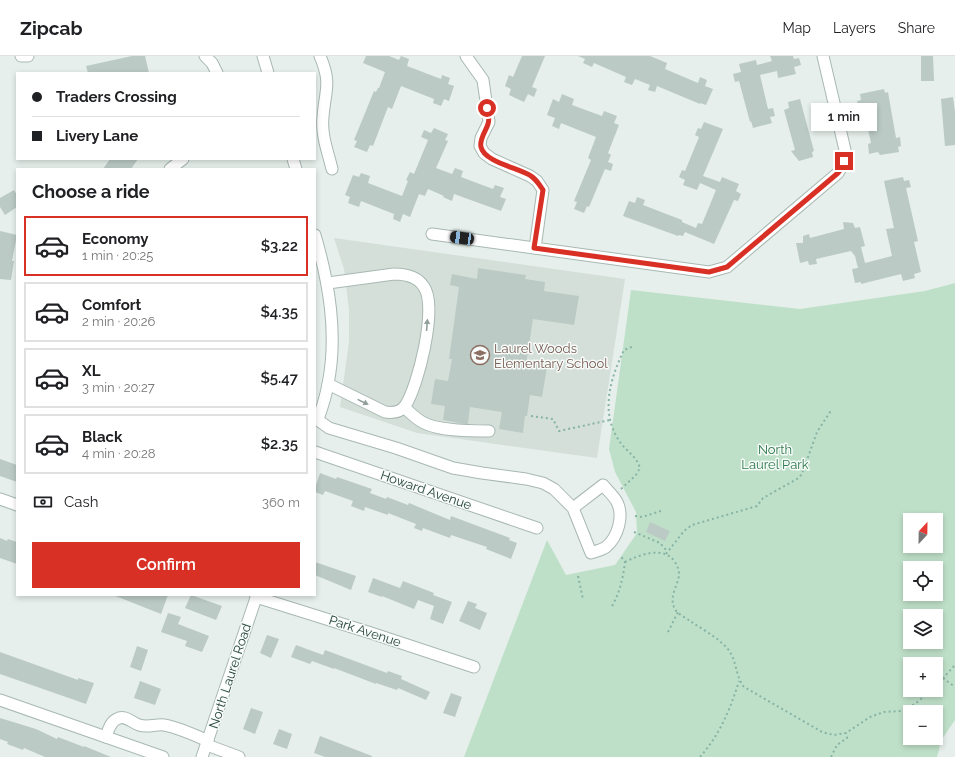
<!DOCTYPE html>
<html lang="en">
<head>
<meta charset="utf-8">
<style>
	body { margin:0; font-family:Raleway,sans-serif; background:#f6f6f6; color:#202124; height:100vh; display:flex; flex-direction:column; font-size:15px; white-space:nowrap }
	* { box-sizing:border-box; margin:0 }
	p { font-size:13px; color:#757577 }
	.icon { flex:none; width:22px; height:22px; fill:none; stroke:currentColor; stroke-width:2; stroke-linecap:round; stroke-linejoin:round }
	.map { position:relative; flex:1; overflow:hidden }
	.side { position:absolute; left:16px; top:112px; width:300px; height:428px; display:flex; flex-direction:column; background:#fff; border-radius:0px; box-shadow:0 2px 6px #0003 }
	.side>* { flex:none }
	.top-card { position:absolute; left:16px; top:16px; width:300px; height:88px; border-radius:0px; box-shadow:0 2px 6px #0003; display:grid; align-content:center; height:88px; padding:0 16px; background:#fff }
	.needle { width:26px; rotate:22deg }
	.tools { position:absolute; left:903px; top:457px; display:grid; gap:8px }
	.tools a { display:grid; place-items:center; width:40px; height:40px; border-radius:0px; background:#fff; box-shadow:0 2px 6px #0003; font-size:20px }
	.end { position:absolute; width:18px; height:18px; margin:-9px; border:5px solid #d93025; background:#fff; box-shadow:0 0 0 2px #fff }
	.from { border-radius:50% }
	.bubble { position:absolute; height:28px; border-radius:0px; background:#fff; box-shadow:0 2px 6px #0003; font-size:13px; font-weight:600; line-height:28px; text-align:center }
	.car { position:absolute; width:12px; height:24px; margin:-12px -6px; border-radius:5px; box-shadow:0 0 3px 1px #0007; background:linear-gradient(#222 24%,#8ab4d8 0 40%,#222 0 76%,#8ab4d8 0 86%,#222 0) }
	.top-card b { display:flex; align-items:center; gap:14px; height:38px; font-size:15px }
	.top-card b+b { border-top:1px solid #e0e0e0 }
	.top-card i { width:10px; height:10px; background:#202124 }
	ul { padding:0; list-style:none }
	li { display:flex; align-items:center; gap:12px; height:60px; margin:0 8px 6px; padding:0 8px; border:2px solid #e0e0e0; border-radius:0px }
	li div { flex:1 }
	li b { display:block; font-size:15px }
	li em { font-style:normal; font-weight:600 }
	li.current { border-color:#d93025 }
	li>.icon { width:36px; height:36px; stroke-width:1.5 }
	h2 { padding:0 16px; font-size:18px; line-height:48px }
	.pay { display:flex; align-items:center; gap:10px; height:44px; padding:0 16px; font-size:15px }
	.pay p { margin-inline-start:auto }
	.primary-button { display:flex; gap:8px; margin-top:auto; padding:8px 16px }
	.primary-button a { flex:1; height:46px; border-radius:0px; background:#d93025; color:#fff; font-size:16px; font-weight:600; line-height:46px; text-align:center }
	header { display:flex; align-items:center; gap:24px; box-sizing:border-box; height:56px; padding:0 20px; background:#fff; border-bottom:1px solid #e0e0e0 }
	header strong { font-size:19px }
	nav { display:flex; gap:22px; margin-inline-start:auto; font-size:14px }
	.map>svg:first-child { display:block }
	.built { fill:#d4dfda }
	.green { fill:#bfe0c8; fill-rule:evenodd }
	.building { fill:#bbcac4 }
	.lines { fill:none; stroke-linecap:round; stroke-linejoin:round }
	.minor-casing { stroke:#a8b8b2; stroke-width:13 }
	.path { stroke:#86b3a5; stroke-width:2; stroke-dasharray:2 3; stroke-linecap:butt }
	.minor { stroke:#fff; stroke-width:11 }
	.oneway { fill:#92a09c }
	.route { stroke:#d93025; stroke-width:5 }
	.labels { text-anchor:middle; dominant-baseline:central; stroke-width:3; stroke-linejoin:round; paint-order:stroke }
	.education-label { font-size:13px; fill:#785e54; stroke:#f7fbf9; text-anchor:start }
	.park-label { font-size:13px; fill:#2d7a4b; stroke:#f7fbf9 }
	.street-label { font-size:13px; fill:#24423a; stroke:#f7fbf9 }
</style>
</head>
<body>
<header>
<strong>Zipcab</strong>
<nav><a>Map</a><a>Layers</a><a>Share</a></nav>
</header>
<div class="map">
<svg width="955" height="701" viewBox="0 0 955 701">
	<rect width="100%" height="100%" fill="#e6efeb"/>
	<polygon class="built" points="334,182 625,223 597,402 417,377 340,351 349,286 349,254 344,213"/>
	<path class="green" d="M955,227V664L940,686L939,694L937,701H464L547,484L566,519L615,509L637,477L636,456L615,416L609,393L631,234L800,253L925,235ZM910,464H936V490H910ZM910,512H936V538H910ZM910,560H936V586H910ZM910,608H936V634H910ZM910,656H936V682H910Z"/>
	<g class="building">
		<polygon points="132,0 145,0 149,17 88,17 86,10"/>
		<polygon points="366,0 389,0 399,4 401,0 409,3 407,10 441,23 442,19 450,22 448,28 454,30 449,45 444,43 441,50 433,47 434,43 401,30 392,53 388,51 373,90 370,89 367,96 354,91 357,85 354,84 374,35 376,36 378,32 379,32 385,16 363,7"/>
		<polygon points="522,0 545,0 532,31 537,33 534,41 528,38 524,46 509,39 511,33 505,30 509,19 513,21"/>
		<polygon points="578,0 650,0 667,7 665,13 698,27 700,21 707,24 705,30 713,33 706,49 700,47 700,48 657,30 655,36 648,34 650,29 635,23 632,29 624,26 626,21 594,7 592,11 583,7 585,3"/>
		<polygon points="770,0 793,0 794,3 799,2 801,9 794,11 796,18 778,22 777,15 760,19 768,53 773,52 775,60 770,61 772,67 753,72 751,65 750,66 739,25 735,26 733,18 741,16 739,8 756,4 757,9 772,5"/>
		<polygon points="921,0 933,0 934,25 921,25"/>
		<polygon points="884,33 885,37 888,36 896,82 900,81 901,90 898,91 899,96 880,99 878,96 869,98 868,88 871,87 864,55 860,56 857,45 861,44 860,38"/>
		<polygon points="562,38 574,43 572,49 602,60 604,55 617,60 614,67 619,69 608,97 611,99 608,106 613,108 611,115 605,113 589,151 587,150 584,157 574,153 577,146 574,145 591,104 588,102 596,81 561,67 559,73 552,70 555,62 547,59 553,43 559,46"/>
		<polygon points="953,41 955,56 955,89 945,90 941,43"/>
		<polygon points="800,43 814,95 812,96 813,101 799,105 791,95 795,94 784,54 789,52 788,46"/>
		<polygon points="704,66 723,73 703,120 720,126 722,121 739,128 736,135 741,138 738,145 734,144 714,188 685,176 683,180 679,179 678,180 623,160 629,145 635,147 637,141 645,144 643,149 682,164 682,166 696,172 698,167 702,168 716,134 700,127 697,134 683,129 685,124 679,121 682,114 685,115 699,81 695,79 698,72 701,73"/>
		<polygon points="434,72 448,78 445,84 448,85 436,112 452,118 455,112 463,115 461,121 493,133 495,129 504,132 500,141 506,143 501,155 454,138 452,145 443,141 444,140 428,133 425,140 419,138 410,161 403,158 400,166 393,163 394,158 361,145 359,151 348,147 350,141 345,139 353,119 359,121 361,117 370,120 368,127 402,140 408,125 406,124 410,116 414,118 428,84 421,81 424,74 431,77"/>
		<polygon points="110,103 138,103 131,113 103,113"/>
		<polygon points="903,121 904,125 909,124 911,131 906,132 918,185 914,186 921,216 914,218 915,222 903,225 901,218 861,228 861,226 855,227 852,213 858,212 855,200 851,195 816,203 817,208 809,209 808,205 800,207 796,187 803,187 803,180 809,178 810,182 844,173 843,166 853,167 855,172 860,171 865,190 861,191 865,207 892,200 886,173 894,172 884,125"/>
		<polygon points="14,134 17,139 17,151 5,159 0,151 0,142"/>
		<polygon points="0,175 17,179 12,205 14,205 11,224 0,223"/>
		<polygon points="478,212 526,219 525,223 545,226 544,235 579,240 574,269 533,263 526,308 547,311 542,341 530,339 527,360 525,360 523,377 499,373 502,356 470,351 468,368 465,368 443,364 445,350 431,348 435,323 448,325 452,303 449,303 459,231 450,229 452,218 477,223"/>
		<polygon points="0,403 17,409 17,426 0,420"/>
		<polygon points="320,417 336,423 337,421 372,433 370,437 386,443 387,441 408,449 409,447 450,464 451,460 510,482 509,484 517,487 511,503 486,493 487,491 451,479 450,482 423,472 422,475 414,472 416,468 388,457 388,459 365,451 364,455 351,450 353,445 325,435 323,439 315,436 315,432"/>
		<polygon points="650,466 670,475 665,485 646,476"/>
		<polygon points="0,482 7,485 8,483 17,486 17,508 0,502"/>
		<polygon points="315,506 356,520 351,534 315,519"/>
		<polygon points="373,522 400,532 403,525 434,537 433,539 452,546 443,568 430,563 434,550 418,544 414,553 382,540 382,541 368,536"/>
		<polygon points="113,539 168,539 161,558"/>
		<polygon points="191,539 222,550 216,564 185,552"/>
		<polygon points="468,545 477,548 475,552 487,557 480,574 459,565"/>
		<polygon points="168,557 181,561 178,568 209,580 202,596 185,590 187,585 161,576"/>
		<polygon points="267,579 279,583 271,602 260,597"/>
		<polygon points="296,589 323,599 325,594 387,617 388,615 402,620 401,623 430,636 426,644 398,632 397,634 376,627 376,628 334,612 334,613 312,605 310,608 291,601"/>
		<polygon points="137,590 148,594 141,615 130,611"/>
		<polygon points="0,596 78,624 78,622 94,627 86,648 0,618"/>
		<polygon points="140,625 161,633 155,649 134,642"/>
		<polygon points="451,637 462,641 455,661 443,657"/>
		<polygon points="251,652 263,656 255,678 243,673"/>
		<polygon points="0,662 36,673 57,683 58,681 84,691 84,690 111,701 45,701 24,692 23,694 7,688 8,686 0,683"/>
		<polygon points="279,673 292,678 287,693 273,688"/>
		<polygon points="320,680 372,700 372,701 325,701 314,697"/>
	</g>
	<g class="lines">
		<defs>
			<g id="minor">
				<polyline points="21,0 28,0"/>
				<polyline points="205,0 212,7 217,17"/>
				<polyline points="263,0 268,17"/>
				<path d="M320,0C332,28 325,34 323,61C321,79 328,96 332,113"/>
				<polyline points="466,0 483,24 489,66 481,82 480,90 484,97 492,103 530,120 537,125 543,134 535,192"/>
				<polyline points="293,103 296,113"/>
				<polyline points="170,113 183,103"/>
				<path d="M432,178L709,216L727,211L838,117C843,110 845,103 845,94L823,0"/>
				<path d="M315,179C329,227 338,278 328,328C326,340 322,352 318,363"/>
				<path d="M328,227L394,218C405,218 418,221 424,231C438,251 418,331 405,350C400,357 392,357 385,356L328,328"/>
				<path d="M404,351C410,357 416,363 424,367C440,375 471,375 489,375"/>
				<path d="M315,362L329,372L396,392L453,412L482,417L526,423L543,427L554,433L573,452L591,497C596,495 602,494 606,491C618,481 624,460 617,446C614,440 607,434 603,429L573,452"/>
				<polyline points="315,396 537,472"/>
				<polyline points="0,443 17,449"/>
				<polyline points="256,541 371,577 474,611"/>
				<polyline points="0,644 163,701"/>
				<path d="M106,681C108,675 110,666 117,663C125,658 132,667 139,669C148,672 155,668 164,669C176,671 197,680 208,685"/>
				<polyline points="207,689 239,701"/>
				<polyline points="202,701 257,539"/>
			</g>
		</defs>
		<use href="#minor" class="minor-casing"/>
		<g class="path">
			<polyline points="531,360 553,363 559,375 610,364"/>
			<path d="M621,433L636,419L640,412C636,399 624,394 618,383C600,354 611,321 624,294L634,290"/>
			<polyline points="635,460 642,461 661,455"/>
			<polyline points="634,476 660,487 667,495"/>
			<polyline points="666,498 684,475 692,469 757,450 763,442 797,423 802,418 817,376 832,353"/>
			<path d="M625,506C639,499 664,489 675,506C677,510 679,513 679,518C679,529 666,543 677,556C680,559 686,562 690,565C702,573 717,581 727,592C737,603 735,620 744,631L822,676L834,679L846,677L870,661L884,656L901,655L915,648L932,634"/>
			<polyline points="578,520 583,543"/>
			<path d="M612,550C620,536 623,522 625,506L620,499"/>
			<polyline points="668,576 678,556"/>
			<polyline points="943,622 955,631"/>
			<polyline points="936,630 955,609"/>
			<path d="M700,701C720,678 730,654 739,625"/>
			<polyline points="831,701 837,689 847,682 846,677"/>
		</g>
		<use href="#minor" class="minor"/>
	</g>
	<defs><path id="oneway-solid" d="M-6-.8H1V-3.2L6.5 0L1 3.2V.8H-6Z"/></defs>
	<g class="oneway">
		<use href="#oneway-solid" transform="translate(427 269) rotate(-86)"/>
		<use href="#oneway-solid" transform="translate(363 346) rotate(26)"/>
	</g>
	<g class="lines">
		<path class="route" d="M487,52C488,57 490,63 488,68C486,75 479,83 481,91C484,106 519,112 531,120C536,123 539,128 543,134L534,192L709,216L727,211L838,117L842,112L844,105"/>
	</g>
	<defs>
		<symbol id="school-ring" viewBox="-11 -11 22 22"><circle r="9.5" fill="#f7fbf9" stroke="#8d6e63" stroke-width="1.5"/><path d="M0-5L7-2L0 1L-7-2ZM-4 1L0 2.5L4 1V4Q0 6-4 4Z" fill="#8d6e63"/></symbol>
	</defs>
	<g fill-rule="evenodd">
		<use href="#school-ring" x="469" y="288" width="22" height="22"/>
	</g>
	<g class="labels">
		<g class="education-label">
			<text x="494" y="292">Laurel Woods<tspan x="494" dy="15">Elementary School</tspan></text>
		</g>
		<g class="park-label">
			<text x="775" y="393">North<tspan x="775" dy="15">Laurel Park</tspan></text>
		</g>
		<g class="street-label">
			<text transform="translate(426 434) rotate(19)">Howard Avenue</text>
			<text transform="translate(365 575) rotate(18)">Park Avenue</text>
			<text transform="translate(230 620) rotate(-72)">North Laurel Road</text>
		</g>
	</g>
</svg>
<div class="tools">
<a><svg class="needle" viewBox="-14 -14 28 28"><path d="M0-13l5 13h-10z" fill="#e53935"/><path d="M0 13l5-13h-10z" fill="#757577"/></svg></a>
<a><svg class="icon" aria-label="locate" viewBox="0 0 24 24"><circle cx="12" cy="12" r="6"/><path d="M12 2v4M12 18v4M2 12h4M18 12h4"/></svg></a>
<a><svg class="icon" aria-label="layers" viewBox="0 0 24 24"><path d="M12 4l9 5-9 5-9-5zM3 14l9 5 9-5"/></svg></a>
<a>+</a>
<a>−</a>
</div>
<i class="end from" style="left:487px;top:52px"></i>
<i class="end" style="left:844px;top:105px"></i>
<div class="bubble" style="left:811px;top:47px;width:66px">1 min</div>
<i class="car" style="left:462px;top:182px;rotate:278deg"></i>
<div class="top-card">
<b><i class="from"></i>Traders Crossing</b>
<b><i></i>Livery Lane</b>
</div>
<section class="side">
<h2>Choose a ride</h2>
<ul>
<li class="current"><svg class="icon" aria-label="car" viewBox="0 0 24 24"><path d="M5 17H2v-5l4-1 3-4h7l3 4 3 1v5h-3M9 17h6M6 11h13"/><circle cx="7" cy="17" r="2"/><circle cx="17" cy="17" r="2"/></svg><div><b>Economy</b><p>1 min · 20:25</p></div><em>$3.22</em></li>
<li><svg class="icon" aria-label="car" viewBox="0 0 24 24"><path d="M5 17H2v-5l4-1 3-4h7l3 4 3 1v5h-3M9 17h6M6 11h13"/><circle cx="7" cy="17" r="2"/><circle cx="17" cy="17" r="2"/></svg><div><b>Comfort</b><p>2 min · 20:26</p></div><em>$4.35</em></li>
<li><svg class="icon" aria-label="car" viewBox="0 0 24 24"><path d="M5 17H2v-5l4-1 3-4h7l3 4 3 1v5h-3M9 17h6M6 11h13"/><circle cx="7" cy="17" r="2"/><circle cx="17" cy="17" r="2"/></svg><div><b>XL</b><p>3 min · 20:27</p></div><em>$5.47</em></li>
<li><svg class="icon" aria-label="car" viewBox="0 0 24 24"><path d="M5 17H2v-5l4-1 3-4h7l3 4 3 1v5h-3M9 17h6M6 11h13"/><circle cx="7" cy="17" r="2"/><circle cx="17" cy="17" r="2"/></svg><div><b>Black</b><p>4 min · 20:28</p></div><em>$2.35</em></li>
</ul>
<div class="pay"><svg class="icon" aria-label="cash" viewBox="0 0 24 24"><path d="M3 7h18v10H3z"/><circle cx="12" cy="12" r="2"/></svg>Cash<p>360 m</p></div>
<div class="primary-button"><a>Confirm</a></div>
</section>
</div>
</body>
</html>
